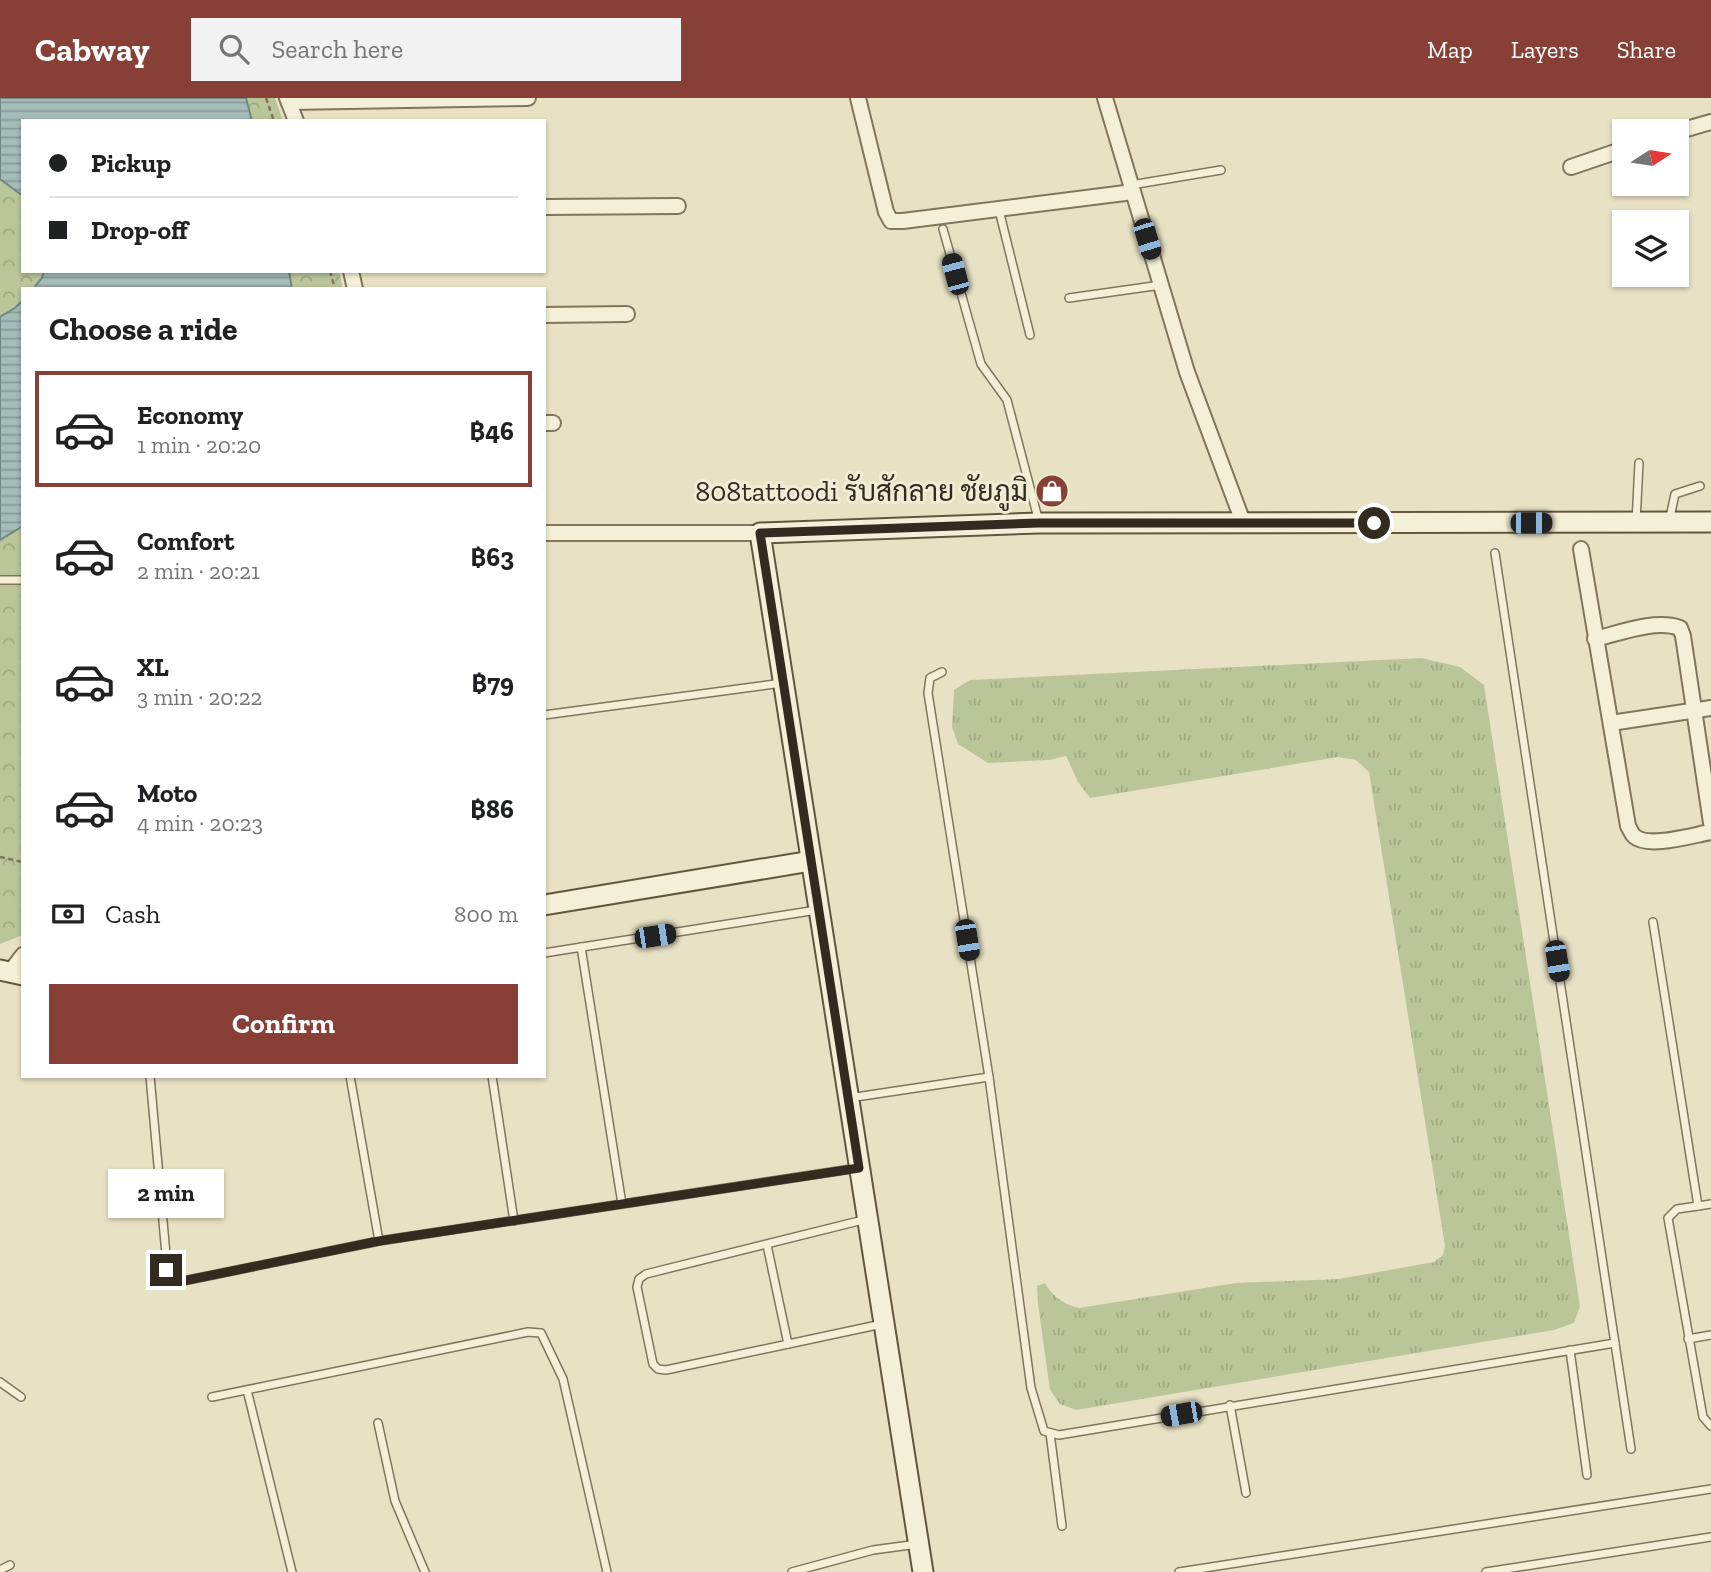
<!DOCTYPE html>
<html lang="en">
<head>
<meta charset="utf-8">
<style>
	body { margin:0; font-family:"Zilla Slab",Sarabun,serif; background:#f2f2f2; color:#202124; height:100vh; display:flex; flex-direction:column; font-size:26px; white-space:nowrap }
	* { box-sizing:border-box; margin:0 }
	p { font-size:23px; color:#757577 }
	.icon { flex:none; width:38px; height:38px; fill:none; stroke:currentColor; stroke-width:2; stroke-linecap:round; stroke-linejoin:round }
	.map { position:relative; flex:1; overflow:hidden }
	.sheet { position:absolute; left:21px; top:189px; width:525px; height:791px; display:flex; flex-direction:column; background:#fff; border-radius:0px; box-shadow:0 2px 5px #0004 }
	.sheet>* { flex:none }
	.hud { position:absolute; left:21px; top:21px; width:525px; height:154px; border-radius:0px; box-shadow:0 2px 5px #0004; display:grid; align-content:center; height:154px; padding:0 28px; background:#fff }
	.needle { width:46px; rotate:78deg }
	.fabs { position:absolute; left:1612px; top:21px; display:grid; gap:14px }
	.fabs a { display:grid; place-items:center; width:77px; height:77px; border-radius:0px; background:#fff; box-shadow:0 2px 5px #0004; font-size:35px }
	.end { position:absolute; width:32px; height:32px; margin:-16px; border:9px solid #332b1f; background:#fff; box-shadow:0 0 0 4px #fff }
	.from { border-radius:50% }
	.bubble { position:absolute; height:49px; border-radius:0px; background:#fff; box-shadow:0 2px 5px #0004; font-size:23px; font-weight:700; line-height:49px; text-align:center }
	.car { position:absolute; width:21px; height:42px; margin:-21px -10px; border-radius:9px; box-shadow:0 0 5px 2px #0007; background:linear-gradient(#222 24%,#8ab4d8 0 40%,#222 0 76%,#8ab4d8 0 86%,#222 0) }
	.hud b { display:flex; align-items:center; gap:24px; height:66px; font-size:26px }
	.hud b+b { border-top:2px solid #e0e0e0 }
	.hud i { width:18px; height:18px; background:#202124 }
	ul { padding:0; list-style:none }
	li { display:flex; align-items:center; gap:21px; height:116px; margin:0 14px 10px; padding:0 14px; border:4px solid transparent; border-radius:0px }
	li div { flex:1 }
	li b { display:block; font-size:26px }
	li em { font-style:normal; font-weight:700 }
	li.selected { border-color:#883f35 }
	li>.icon { width:63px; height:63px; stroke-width:1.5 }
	h2 { padding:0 28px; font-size:32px; line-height:84px }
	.pay { display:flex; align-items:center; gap:18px; height:77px; padding:0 28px; font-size:26px }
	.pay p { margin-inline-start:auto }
	.button { display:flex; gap:14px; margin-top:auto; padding:14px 28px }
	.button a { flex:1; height:80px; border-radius:0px; background:#883f35; color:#fff; font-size:28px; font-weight:700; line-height:80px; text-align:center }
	header { display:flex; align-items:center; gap:42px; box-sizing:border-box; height:98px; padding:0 35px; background:#883f35; color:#fff }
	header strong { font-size:33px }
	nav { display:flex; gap:38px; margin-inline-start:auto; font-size:24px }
	.search { width:490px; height:63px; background:#f2f2f2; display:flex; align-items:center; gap:18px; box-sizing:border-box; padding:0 24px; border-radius:0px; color:#757577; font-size:26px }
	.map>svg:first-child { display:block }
	.grass { fill:url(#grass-tufts) }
	.park { fill:url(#park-crowns) }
	.water { fill:url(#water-rules); stroke:#6e8986; stroke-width:2 }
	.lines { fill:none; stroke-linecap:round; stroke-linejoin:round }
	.lane-casing { stroke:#81755d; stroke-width:10 }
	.street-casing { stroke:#81755d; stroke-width:18 }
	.secondary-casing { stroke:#635641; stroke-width:23 }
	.path { stroke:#81755d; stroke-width:2.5; stroke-dasharray:5 3.5; stroke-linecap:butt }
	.lane { stroke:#f4efd7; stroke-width:7 }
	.street { stroke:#f4efd7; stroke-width:14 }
	.secondary { stroke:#f4efd7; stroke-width:19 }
	.route { stroke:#332b1f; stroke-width:9 }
	.labels { text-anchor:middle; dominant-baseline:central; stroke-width:6; stroke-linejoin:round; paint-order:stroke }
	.poi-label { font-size:28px; fill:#332b1f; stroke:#f1ecd4; text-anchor:end }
</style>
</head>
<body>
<header>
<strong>Cabway</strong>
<div class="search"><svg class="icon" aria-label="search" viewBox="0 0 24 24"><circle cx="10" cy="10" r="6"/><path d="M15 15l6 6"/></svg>Search here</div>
<nav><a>Map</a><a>Layers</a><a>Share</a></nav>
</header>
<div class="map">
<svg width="1711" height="1474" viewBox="0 0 1711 1474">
	<defs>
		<pattern id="grass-tufts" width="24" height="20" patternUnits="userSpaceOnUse" patternTransform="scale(1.75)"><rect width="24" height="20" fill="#bac59a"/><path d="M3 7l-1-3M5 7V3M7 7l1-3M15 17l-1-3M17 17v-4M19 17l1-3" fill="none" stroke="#a0a984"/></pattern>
		<pattern id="park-crowns" width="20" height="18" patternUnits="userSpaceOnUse" patternTransform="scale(1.75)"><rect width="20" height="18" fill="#bac59a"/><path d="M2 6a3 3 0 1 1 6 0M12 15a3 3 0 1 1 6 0" fill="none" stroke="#a0a984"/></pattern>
		<pattern id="water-rules" width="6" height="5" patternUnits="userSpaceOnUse" patternTransform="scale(1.75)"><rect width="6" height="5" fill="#a6bcb8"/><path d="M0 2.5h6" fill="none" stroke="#889995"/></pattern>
	</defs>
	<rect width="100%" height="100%" fill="#e8e2c5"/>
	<path class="grass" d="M1422,560L1460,569L1484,587L1580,1208L1574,1225L1554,1232L1076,1312L1060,1306L1050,1292L1038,1206L1037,1188L1045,1185C1053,1199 1063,1206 1079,1210L1236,1185L1339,1181L1434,1164L1443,1157L1445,1148L1369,674L1356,662L1338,659L1090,700L1078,684L1066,658L1049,662L988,665L958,646L952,629L954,592L970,582Z"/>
	<polygon class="park" points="0,0 275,0 283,23 23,23 23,173 339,173 343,191 23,191 23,837 0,846"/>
	<g class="water">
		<polygon points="0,0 246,0 252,23 23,23 23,98 0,81"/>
		<polygon points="44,173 289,173 292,191 33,191 42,180"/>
		<polygon points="23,202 23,428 0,442 0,219 15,210"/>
	</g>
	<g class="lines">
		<defs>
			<g id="lane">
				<polyline points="1131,87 1221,72"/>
				<polyline points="999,112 1030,237"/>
				<polyline points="943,131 981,266 1007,302 1039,424"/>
				<polyline points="1069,200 1161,187"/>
				<polyline points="1636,424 1639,365"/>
				<polyline points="1669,424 1675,396 1700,388"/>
				<polyline points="1495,455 1631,1351"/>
				<polyline points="0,482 23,482"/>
				<polyline points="942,574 930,580 928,595 989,979 1031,1290 1044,1333 1059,1337 1615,1245"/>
				<polyline points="544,617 782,585"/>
				<polyline points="1653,824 1698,1108 1711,1106"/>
				<polyline points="581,849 622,1106"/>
				<polyline points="544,855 817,812"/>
				<polyline points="150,978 168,1179 175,1184 183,1183 379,1143"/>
				<polyline points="350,978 379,1143 858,1070"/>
				<polyline points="492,978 514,1123"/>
				<polyline points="849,1000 989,979"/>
				<polyline points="1698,1108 1677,1111 1668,1120 1703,1319 1711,1328"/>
				<polyline points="867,1121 646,1176 639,1181 637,1189 653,1266 658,1271 666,1272 882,1226"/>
				<polyline points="767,1147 788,1246"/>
				<polyline points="1688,1241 1711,1237"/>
				<polyline points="1570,1252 1587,1377"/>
				<polyline points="0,1284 21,1299"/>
				<polyline points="247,1292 292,1474"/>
				<polyline points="212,1299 528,1234 541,1235 563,1281 607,1474"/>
				<polyline points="1230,1307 1246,1395"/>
				<polyline points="378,1325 395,1403 425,1474"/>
				<polyline points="1050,1335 1062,1428"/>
				<polyline points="0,1472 10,1467"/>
				<polyline points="792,1474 873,1452 918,1446"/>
				<polyline points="1179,1474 1711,1391"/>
				<polyline points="1486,1474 1711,1439"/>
			</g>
			<g id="street">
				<polyline points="287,0 296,23"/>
				<polyline points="858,0 886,114 891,123 903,123 1133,94"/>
				<polyline points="1105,0 1187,274 1243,424"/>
				<polyline points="289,4 528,0"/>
				<polyline points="1676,34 1711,24"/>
				<polyline points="1571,69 1624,51"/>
				<polyline points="544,109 678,108"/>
				<polyline points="351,173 355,191"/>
				<polyline points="544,217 627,216"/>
				<polyline points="544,325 553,325"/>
				<polyline points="544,435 760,435"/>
				<path d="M1581,451L1628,728C1630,731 1631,735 1634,738C1648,751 1693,737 1711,734"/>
				<path d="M1595,541C1620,535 1655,521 1680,530L1683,538L1711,725"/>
				<polyline points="1611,625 1711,610"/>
				<polyline points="10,874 23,857"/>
			</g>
			<g id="secondary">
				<polyline points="544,807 811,763"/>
				<polyline points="0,872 23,877"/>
				<polyline points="923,1474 760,435 1039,425 1711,424"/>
			</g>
		</defs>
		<use href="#lane" class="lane-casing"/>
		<use href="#street" class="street-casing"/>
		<use href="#secondary" class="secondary-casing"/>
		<g class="path">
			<polyline points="266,0 274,23"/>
			<polyline points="330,173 335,191"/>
			<polyline points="0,759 23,764"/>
		</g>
		<use href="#lane" class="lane"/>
		<use href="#street" class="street"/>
		<use href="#secondary" class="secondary"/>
	</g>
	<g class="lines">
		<path class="route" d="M166,1172C169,1182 173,1184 183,1183L379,1143L859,1070L760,435L1039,425H1374"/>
	</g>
	<defs>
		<symbol id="shop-disc" viewBox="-11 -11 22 22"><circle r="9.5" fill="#883f35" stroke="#f1ecd4"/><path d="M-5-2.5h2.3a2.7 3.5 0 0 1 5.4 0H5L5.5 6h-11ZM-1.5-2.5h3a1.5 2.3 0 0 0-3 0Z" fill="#fff"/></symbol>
	</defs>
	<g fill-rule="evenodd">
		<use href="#shop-disc" x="1033" y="374" width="38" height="38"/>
	</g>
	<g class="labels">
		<g class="poi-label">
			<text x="1028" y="393">808tattoodi รับสักลาย ชัยภูมิ</text>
		</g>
	</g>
</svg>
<div class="fabs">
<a><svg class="needle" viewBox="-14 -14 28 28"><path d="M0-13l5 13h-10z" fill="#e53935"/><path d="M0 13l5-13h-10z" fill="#757577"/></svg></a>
<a><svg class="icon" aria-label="layers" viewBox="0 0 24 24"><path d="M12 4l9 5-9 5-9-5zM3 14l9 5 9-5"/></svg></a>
</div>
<i class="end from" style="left:1374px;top:425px"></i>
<i class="end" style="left:166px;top:1172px"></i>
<div class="bubble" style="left:108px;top:1071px;width:116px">2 min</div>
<i class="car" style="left:1147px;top:141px;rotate:163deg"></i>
<i class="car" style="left:955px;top:176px;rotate:345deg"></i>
<i class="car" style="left:1531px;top:425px;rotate:90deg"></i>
<i class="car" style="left:655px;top:838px;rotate:81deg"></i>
<i class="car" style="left:967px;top:842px;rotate:171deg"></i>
<i class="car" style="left:1557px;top:863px;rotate:171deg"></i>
<i class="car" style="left:1181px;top:1316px;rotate:260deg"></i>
<div class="hud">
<b><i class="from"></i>Pickup</b>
<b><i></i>Drop-off</b>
</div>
<section class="sheet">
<h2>Choose a ride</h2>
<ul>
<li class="selected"><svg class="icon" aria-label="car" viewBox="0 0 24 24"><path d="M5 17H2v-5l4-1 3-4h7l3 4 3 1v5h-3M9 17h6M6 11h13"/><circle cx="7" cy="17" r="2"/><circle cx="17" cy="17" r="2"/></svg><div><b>Economy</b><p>1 min · 20:20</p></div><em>฿46</em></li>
<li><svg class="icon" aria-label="car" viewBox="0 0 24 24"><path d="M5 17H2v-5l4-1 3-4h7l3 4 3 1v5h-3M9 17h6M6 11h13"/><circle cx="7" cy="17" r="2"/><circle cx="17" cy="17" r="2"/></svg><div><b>Comfort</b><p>2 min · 20:21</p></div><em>฿63</em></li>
<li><svg class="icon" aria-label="car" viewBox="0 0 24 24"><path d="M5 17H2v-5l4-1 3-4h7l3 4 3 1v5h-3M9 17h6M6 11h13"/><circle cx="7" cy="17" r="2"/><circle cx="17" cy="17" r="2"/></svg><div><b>XL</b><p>3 min · 20:22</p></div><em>฿79</em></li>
<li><svg class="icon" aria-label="car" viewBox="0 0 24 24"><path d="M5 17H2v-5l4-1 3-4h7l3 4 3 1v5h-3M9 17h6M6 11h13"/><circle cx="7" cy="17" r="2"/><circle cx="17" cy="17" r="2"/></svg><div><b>Moto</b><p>4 min · 20:23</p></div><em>฿86</em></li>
</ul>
<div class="pay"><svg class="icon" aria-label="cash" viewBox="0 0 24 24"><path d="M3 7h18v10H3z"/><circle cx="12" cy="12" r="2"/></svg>Cash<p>800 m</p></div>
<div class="button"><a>Confirm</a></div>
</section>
</div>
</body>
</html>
